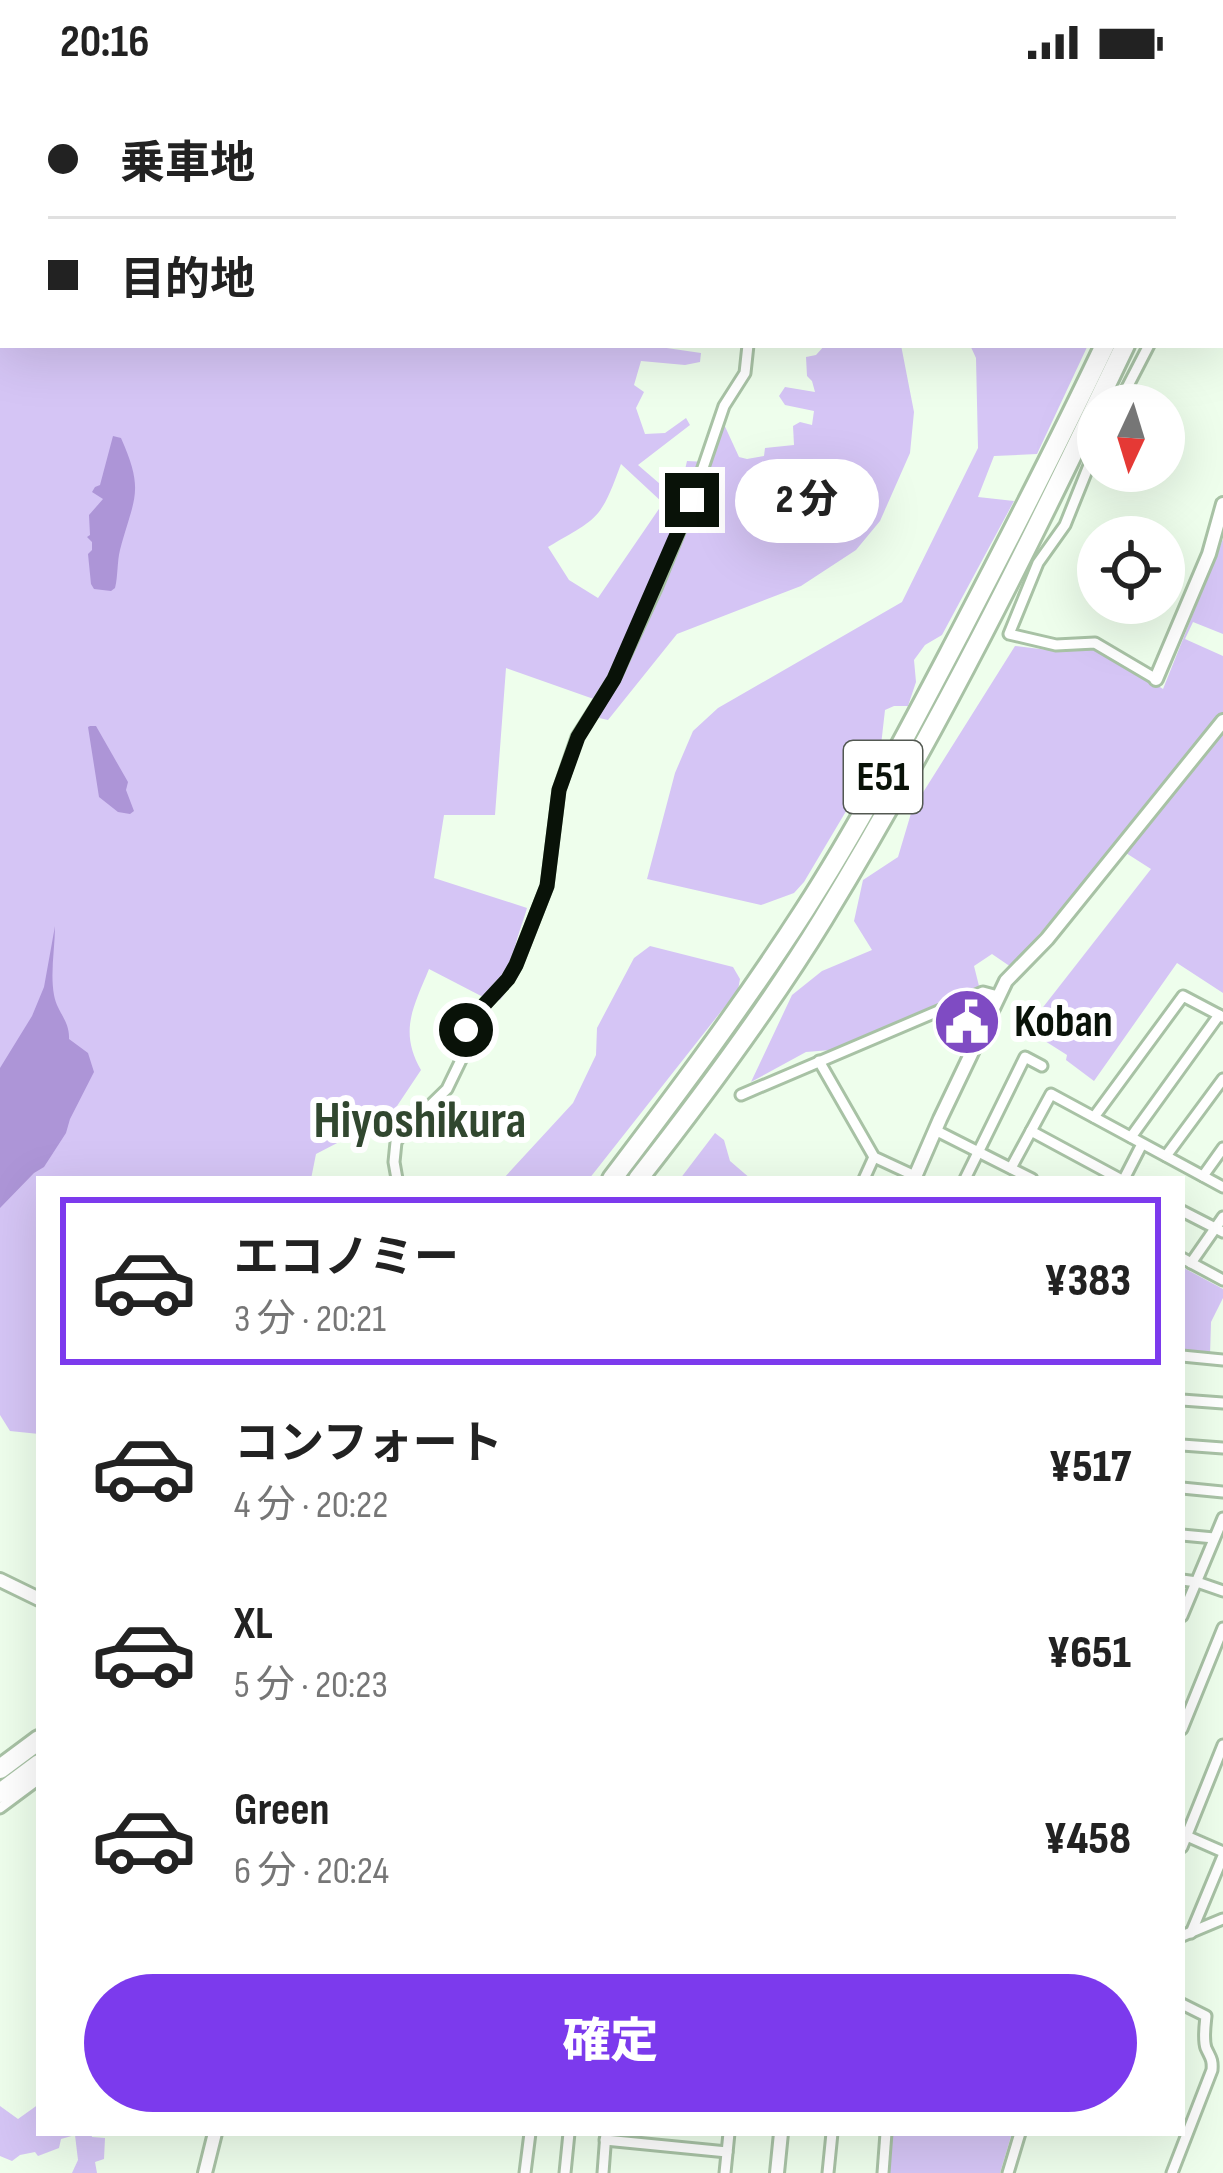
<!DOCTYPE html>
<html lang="ja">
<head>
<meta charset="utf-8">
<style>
	body { margin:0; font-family:"Sofia Sans Condensed","Noto Sans JP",sans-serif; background:#f6f6f6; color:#222; height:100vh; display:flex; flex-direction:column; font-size:45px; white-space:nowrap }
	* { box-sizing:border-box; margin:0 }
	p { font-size:39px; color:#767676 }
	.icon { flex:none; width:66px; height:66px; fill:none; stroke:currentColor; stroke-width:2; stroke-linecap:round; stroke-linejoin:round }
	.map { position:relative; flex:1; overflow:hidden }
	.sheet { position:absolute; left:36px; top:1092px; width:1149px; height:960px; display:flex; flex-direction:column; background:#fff; border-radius:0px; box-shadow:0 12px 48px #0002 }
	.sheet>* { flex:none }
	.guide { position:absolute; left:0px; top:0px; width:1224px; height:264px; box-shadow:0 12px 48px #0002; display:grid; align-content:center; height:264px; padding:0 48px; background:#fff }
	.needle { width:78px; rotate:184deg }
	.fabs { position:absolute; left:1077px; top:300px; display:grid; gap:24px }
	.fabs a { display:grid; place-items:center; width:108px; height:108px; border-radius:50%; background:#fff; box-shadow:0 12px 48px #0002; font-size:60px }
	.end { position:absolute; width:54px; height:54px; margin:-27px; border:15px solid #091208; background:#fff; box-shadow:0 0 0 6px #fff }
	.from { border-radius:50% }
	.bubble { position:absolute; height:84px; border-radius:42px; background:#fff; box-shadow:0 12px 48px #0002; font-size:39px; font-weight:800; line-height:84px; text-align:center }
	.guide b { display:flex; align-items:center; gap:42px; height:114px; font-size:45px }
	.guide b+b { border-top:3px solid #e0e0e0 }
	.guide i { width:30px; height:30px; background:#222 }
	ul { padding:21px 0 0; list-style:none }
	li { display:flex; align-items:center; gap:36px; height:168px; margin:0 24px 18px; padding:0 24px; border:6px solid transparent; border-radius:0px }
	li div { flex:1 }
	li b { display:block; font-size:45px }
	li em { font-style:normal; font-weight:800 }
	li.on { border-color:#7c3aed }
	li>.icon { width:108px; height:108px; stroke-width:1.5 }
	.cta { display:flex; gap:24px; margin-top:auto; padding:24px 48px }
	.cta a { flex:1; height:138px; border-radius:72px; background:#7c3aed; color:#fff; font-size:48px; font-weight:800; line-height:138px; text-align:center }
	.status { display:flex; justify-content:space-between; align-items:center; height:84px; padding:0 60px; background:#fff; direction:ltr }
	.status svg { height:33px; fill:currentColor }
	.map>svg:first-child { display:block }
	.green { fill:#d5c5f5; fill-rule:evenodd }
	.water { fill:#ad95d7 }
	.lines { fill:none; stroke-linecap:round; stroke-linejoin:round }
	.minor-casing { stroke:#a8c2a5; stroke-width:15 }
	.tertiary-casing { stroke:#a8c2a5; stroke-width:18 }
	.motorway-casing { stroke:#a8c2a5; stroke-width:24 }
	.minor { stroke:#fff; stroke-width:9 }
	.tertiary { stroke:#fff; stroke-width:12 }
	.motorway { stroke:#fff; stroke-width:18 }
	.route { stroke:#091208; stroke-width:15 }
	.labels { text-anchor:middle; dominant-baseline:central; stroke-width:12; stroke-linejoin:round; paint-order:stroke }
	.shield { fill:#fff; stroke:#535952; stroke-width:3 }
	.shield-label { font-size:42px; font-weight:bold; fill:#091208 }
	.poi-label { font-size:45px; font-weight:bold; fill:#091208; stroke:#fff; text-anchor:start }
	.quarter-label { font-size:51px; font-weight:bold; fill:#31472f; stroke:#fff }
</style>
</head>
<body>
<div class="status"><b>20:16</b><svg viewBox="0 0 49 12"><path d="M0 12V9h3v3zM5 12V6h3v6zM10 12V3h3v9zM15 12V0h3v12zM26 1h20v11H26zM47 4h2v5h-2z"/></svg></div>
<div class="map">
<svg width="1223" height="2089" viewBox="0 0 1223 2089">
	<rect width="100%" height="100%" fill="#eefeec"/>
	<g class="green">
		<path d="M0,0H490V3H3V261H646L701,269L700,278L685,281L641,277L634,301L644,308L636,324L645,350L665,349L686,334L690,341L638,381L667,406L681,403L687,377L707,378L722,336L739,373L747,375L764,372L765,364L794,361L793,342L800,338L812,341L814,327L785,321L779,312L785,303L815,308L812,297L807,292L806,273L816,271L825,261H901L914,328L910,369L880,437L856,466L801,502L677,550L608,636L599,634L605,619L506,584L495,731H444L434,794L527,824C523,839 515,856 514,872C513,894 515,897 500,916L485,914L429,885C413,924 399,947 421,986L391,1031L316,1070L311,1095H39V1350L10,1347L0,1331ZM621,380L663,419L598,514L569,496L548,463C599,433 600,437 621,380Z"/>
		<polygon points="970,261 1088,261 1037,370 994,372 978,413 1014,417 942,551 925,561 914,576 916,598 908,622 894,622 885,626 880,670 804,798 794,809 761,821 647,795 675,689 693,647 718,624 902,518 978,364 976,274"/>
		<polygon points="1223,455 1223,550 1193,538 1185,555 1223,572 1223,909 1177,879 1094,997 1066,976 1067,971 1026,945 1151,785 1115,762 1011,883 992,870 974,882 980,906 843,965 806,968 751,998 792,911 822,887 872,866 854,837 863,796 898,773 912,726 1015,562 1056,567 1103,565 1163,605"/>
		<polygon points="650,862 733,883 740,895 738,906 589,1095 503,1095 573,1019 596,971 597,944 634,874"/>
		<polygon points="715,1049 724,1056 730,1077 751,1095 680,1095"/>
		<polygon points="1182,1183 1223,1205 1223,1214 1211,1238 1210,1271 1182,1269"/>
		<polygon points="39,2020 39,2049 91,2049 92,2053 105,2054 104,2075 95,2078 97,2089 72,2089 78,2076 75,2051 61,2055 59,2064 38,2072 35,2068 20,2071 12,2077 0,2072 0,2022 18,2035"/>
		<polygon points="886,2049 1012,2049 1000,2089 884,2089"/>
	</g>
	<g class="water">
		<path d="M113,352L121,354C145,408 134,413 120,466C117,478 118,492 115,504L111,507L94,505L91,500L88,470L92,466V458L87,453L90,451L89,431L103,415L92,408L95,403L100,401Z"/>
		<polygon points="90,642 96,642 128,698 126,706 134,727 130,730 118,728 99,713 88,643"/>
		<path d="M55,842C55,864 50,889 54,911C57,928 70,937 69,955L88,969L94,988L70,1035L66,1049L44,1083L34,1089L0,1124V984L32,932L44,903Z"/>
	</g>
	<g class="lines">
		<defs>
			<g id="minor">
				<polyline points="710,3 710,0"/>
				<polyline points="1221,118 1223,113"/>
				<polyline points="1118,321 1149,261"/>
				<polyline points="1098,359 1065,441 1038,479 1009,550 1056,561 1095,559 1156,595"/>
				<polyline points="819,977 874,1073 915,1092"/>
				<polyline points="741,1011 983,908 998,912"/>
				<polyline points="1094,1033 1183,912 1223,933"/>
				<polyline points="935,1046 1032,1095"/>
				<polyline points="1031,1047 1120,1095"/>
				<polyline points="1131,1053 1219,931"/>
				<polyline points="1166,1072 1223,995"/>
				<polyline points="1011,1084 1051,1010 1223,1103"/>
				<polyline points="1203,1092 1223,1064"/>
				<polyline points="397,1095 394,1078 396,1058 405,1046 447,1005 462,974 470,936 508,895 516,881 547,802 559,706 577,653 614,595 657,502 692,416 724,322 745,289 748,261"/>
				<polyline points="864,1095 874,1073"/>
				<polyline points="965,1095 1025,973 1042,982"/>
				<polyline points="1124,1095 1142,1060"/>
				<polyline points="1182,1127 1223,1148"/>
				<polyline points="1182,1174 1223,1196"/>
				<polyline points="1191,1179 1223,1133"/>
				<polyline points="1182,1272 1223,1276"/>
				<polyline points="1182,1316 1223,1319"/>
				<polyline points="1182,1361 1223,1364"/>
				<polyline points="1182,1404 1223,1408"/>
				<polyline points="1182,1451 1214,1454"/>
				<polyline points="1182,1496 1197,1498 1223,1507"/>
				<polyline points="1182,1532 1223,1434"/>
				<polyline points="1182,1645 1223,1544"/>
				<polyline points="0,1724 39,1695"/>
				<polyline points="1182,1750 1223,1768"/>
				<polyline points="1182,1763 1223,1661"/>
				<polyline points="1191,1849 1223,1772"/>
				<polyline points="1182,1852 1223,1835"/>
				<polyline points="605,2056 727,2068"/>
				<polyline points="525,2089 530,2049"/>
				<polyline points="565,2089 569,2049"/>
				<polyline points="603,2089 606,2049"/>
				<polyline points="725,2089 729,2049"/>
				<polyline points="828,2089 832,2049"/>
				<polyline points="883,2089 886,2049"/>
				<polyline points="1008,2089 1020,2049"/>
				<path d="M1172,2089L1212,1986C1213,1975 1210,1973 1206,1964C1203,1955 1205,1942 1206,1932L1182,1920"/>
			</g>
			<g id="tertiary">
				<polyline points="1156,595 1209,470 1223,420"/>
				<polyline points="914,1095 940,1035 1006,897 1047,855 1223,637"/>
				<polyline points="0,1496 39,1515"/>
				<polyline points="205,2089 215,2049"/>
				<polyline points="777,2089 781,2049"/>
			</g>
			<g id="motorway">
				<polyline points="1221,16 1223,12"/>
				<polyline points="1221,59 1223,55"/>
				<path d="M612,1095C679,1007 744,920 804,827C862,737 911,642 961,547C1010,453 1059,358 1105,261"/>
				<path d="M638,1095C703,1012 768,925 823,835C936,650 1032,456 1125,261"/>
				<polyline points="0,1685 39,1656"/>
				<polyline points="0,1709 39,1680"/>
			</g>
		</defs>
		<use href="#minor" class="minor-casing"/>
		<use href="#tertiary" class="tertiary-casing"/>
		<use href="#motorway" class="motorway-casing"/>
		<use href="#minor" class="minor"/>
		<use href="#tertiary" class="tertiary"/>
		<use href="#motorway" class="motorway"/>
	</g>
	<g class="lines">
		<polyline class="route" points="466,946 470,936 508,895 516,881 547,802 559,706 578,653 614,595 692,416"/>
	</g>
	<defs>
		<symbol id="civic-disc" viewBox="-11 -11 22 22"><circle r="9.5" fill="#7f4bc3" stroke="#fff"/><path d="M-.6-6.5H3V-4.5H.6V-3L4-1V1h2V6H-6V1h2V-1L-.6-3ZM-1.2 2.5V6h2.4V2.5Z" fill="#fff"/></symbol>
	</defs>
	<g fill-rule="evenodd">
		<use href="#civic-disc" x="929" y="900" width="76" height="76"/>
	</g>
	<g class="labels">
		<rect class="shield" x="844" y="657" width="78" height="72" rx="9"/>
		<g class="shield-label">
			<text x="883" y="693">E51</text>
		</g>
		<g class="poi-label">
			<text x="1014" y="938">Koban</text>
		</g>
		<g class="quarter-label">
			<text x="420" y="1037">Hiyoshikura</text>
		</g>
	</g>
</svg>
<div class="fabs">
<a><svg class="needle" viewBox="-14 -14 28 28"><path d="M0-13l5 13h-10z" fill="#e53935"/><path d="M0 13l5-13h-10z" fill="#767676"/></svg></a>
<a><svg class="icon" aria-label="locate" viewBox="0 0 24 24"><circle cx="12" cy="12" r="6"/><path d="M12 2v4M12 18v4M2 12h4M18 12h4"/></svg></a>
</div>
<i class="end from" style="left:466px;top:946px"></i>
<i class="end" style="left:692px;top:416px"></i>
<div class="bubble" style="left:735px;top:375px;width:144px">2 分</div>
<div class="guide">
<b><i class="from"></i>乗車地</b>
<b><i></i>目的地</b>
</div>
<section class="sheet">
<ul>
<li class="on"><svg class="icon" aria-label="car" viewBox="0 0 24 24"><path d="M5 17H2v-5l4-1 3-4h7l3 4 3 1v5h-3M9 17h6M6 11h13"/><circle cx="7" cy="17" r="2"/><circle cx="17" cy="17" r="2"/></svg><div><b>エコノミー</b><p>3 分 · 20:21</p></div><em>¥383</em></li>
<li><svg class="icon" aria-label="car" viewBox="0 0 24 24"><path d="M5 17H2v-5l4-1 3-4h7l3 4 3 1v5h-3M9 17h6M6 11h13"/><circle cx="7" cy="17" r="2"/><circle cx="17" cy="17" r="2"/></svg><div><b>コンフォート</b><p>4 分 · 20:22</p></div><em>¥517</em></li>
<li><svg class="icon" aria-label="car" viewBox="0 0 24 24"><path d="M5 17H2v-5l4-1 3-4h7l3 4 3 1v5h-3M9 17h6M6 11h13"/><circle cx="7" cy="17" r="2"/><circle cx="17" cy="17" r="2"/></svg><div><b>XL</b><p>5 分 · 20:23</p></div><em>¥651</em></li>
<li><svg class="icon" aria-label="car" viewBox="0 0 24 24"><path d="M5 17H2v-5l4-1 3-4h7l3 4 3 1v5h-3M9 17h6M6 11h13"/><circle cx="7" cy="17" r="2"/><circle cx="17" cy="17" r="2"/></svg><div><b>Green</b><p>6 分 · 20:24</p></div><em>¥458</em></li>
</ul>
<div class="cta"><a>確定</a></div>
</section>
</div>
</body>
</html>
